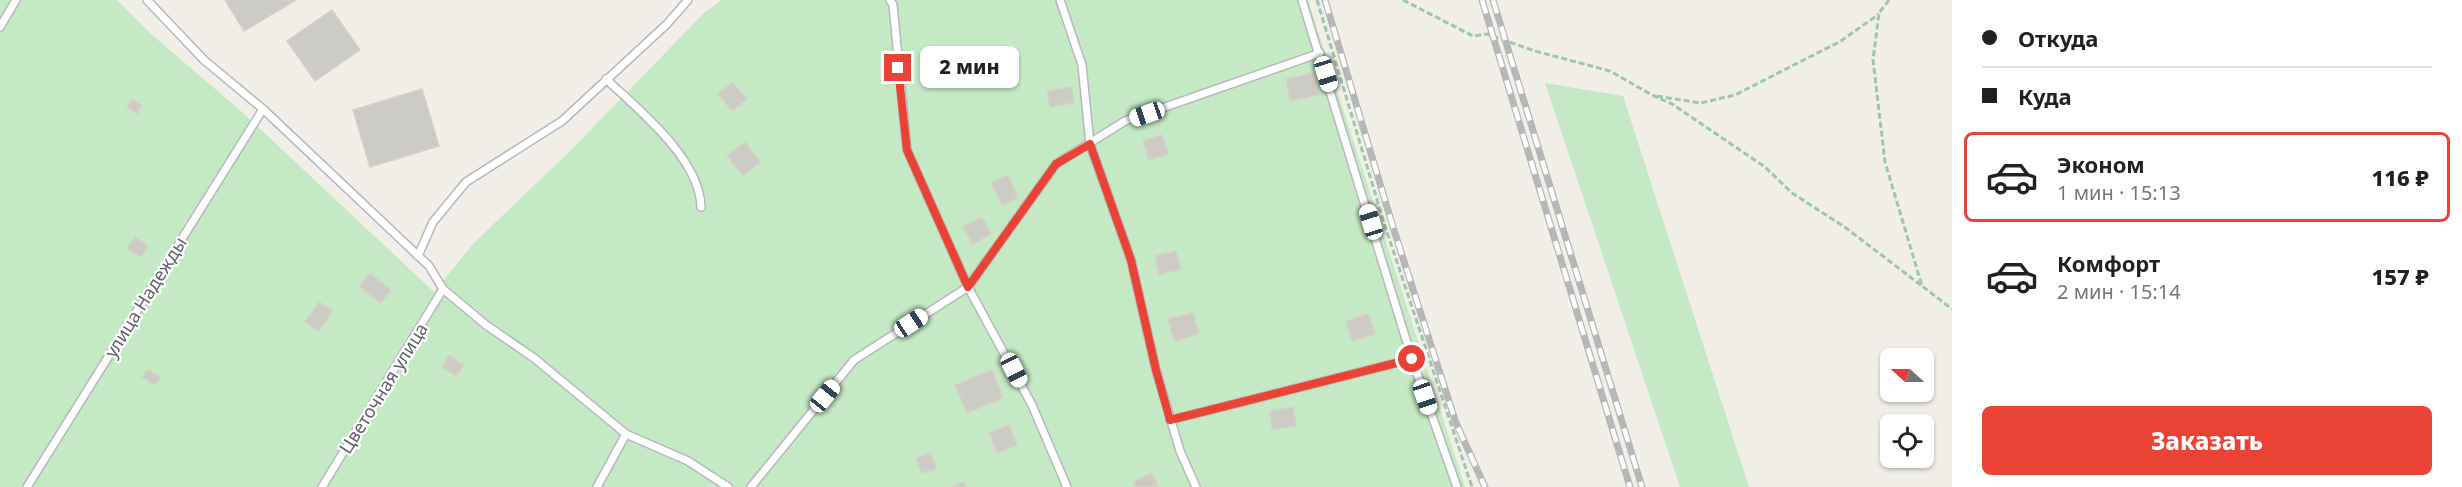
<!DOCTYPE html>
<html lang="ru">
<head>
<meta charset="utf-8">
<style>
	body { margin:0; font-family:"Noto Sans",sans-serif; background:#f6f6f6; color:#202124; height:100vh; display:flex; flex-direction:column; font-size:22px; white-space:nowrap }
	* { box-sizing:border-box; margin:0 }
	p { font-size:20px; color:#757577 }
	.icon { flex:none; width:33px; height:33px; fill:none; stroke:currentColor; stroke-width:2; stroke-linecap:round; stroke-linejoin:round }
	.map { position:relative; flex:1; overflow:hidden }
	.side { display:flex; flex-direction:column; background:#fff; width:510px }
	.side>* { flex:none }
	.hud { display:grid; align-content:center; height:132px; padding:0 30px; background:#fff }
	.needle { width:39px; rotate:291deg }
	.tools { position:absolute; left:1880px; top:348px; display:grid; gap:12px }
	.tools a { display:grid; place-items:center; width:54px; height:54px; border-radius:9px; background:#fff; box-shadow:0 2px 4px #0004; font-size:30px }
	.end { position:absolute; width:27px; height:27px; margin:-14px; border:8px solid #ea4335; background:#fff; box-shadow:0 0 0 3px #fff }
	.from { border-radius:50% }
	.bubble { position:absolute; height:42px; border-radius:9px; background:#fff; box-shadow:0 2px 4px #0004; font-size:20px; font-weight:800; line-height:42px; text-align:center }
	.car { position:absolute; width:18px; height:36px; margin:-18px -9px; border-radius:8px; box-shadow:0 0 4px 2px #0007; background:linear-gradient(#fff 24%,#345 0 40%,#fff 0 76%,#345 0 86%,#fff 0) }
	.hud b { display:flex; align-items:center; gap:21px; height:57px; font-size:22px }
	.hud b+b { border-top:2px solid #e0e0e0 }
	.hud i { width:15px; height:15px; background:#202124 }
	ul { padding:0; list-style:none }
	li { display:flex; align-items:center; gap:18px; height:90px; margin:0 12px 9px; padding:0 18px; border:3px solid transparent; border-radius:9px }
	li div { flex:1 }
	li b { display:block; font-size:22px }
	li em { font-style:normal; font-weight:800 }
	li.selected { border-color:#ea4335 }
	li>.icon { width:54px; height:54px; stroke-width:1.5 }
	.action { display:flex; gap:12px; margin-top:auto; padding:12px 30px }
	.action a { flex:1; height:69px; border-radius:9px; background:#ea4335; color:#fff; font-size:24px; font-weight:800; line-height:69px; text-align:center }
	main { display:flex; flex:1; min-height:0 }
	.map>svg:first-child { display:block }
	.green { fill:#c5e8c5 }
	.building { fill:#cccac5; stroke:#d6d1c6; stroke-width:1.5 }
	.lines { fill:none; stroke-linecap:round; stroke-linejoin:round }
	.service-casing { stroke:#b5b8bc; stroke-width:10 }
	.path { stroke:#9cc7a9; stroke-width:3; stroke-dasharray:6 3; stroke-linecap:butt }
	.service { stroke:#fff; stroke-width:7 }
	.rail-casing { stroke:#b6b7b8; stroke-width:7 }
	.rail { stroke:#fff; stroke-width:4.5; stroke-dasharray:14; stroke-linecap:butt }
	.route { stroke:#ea4335; stroke-width:8 }
	.labels { text-anchor:middle; dominant-baseline:central; stroke-width:4.5; stroke-linejoin:round; paint-order:stroke }
	.street-label { font-size:18px; fill:#5f6368; stroke:#fff }
</style>
</head>
<body>
<main>
<div class="map">
<svg width="1952" height="487" viewBox="0 0 1952 487">
	<rect width="100%" height="100%" fill="#f1efe8"/>
	<g class="green">
		<polygon points="0,0 117,0 151,34 242,112 434,292 473,244 570,151 703,14 722,0 1308,0 1465,487 0,487"/>
		<polygon points="1545,83 1623,96 1749,487 1680,487"/>
	</g>
	<g class="building">
		<polygon points="225,0 296,0 244,31"/>
		<polygon points="332,10 360,50 315,81 287,41"/>
		<polygon points="1314,73 1319,95 1290,101 1286,79"/>
		<polygon points="732,82 747,99 732,111 718,94"/>
		<polygon points="1072,87 1074,103 1050,107 1047,91"/>
		<polygon points="422,89 439,146 370,167 353,110"/>
		<polygon points="132,99 142,106 137,114 127,107"/>
		<polygon points="1162,135 1168,154 1149,160 1143,141"/>
		<polygon points="745,142 760,162 743,176 727,156"/>
		<polygon points="1008,175 1018,198 1002,205 991,183"/>
		<polygon points="982,217 991,234 973,244 963,227"/>
		<polygon points="135,237 148,246 141,257 127,248"/>
		<polygon points="1176,251 1181,269 1159,275 1155,256"/>
		<polygon points="370,273 391,290 380,303 359,286"/>
		<polygon points="319,302 333,311 319,331 305,322"/>
		<polygon points="1193,313 1199,334 1174,341 1168,319"/>
		<polygon points="1369,314 1375,334 1352,341 1346,321"/>
		<polygon points="449,355 464,365 456,376 442,367"/>
		<polygon points="148,369 160,378 155,385 142,377"/>
		<polygon points="992,370 1003,398 967,413 955,385"/>
		<polygon points="1293,407 1296,426 1272,429 1270,411"/>
		<polygon points="1009,425 1017,445 997,453 989,433"/>
		<polygon points="931,453 936,469 921,473 916,458"/>
		<polygon points="1152,473 1158,487 1135,487 1133,482"/>
		<polygon points="964,482 966,487 951,487"/>
	</g>
	<g class="lines">
		<defs>
			<g id="service">
				<polyline points="147,0 204,60 263,109 429,266 443,289 486,325 534,358 626,434 688,461 728,487"/>
				<polyline points="890,0 893,5 907,150 968,287 1056,164 1125,121 1320,53"/>
				<polyline points="1060,0 1082,65 1090,144 1131,260 1156,370 1180,451 1196,487"/>
				<polyline points="1302,0 1412,359"/>
				<polyline points="0,27 16,0"/>
				<path d="M606,79C639,110 700,159 701,207"/>
				<polyline points="418,256 433,222 466,182 562,121 667,24 688,0"/>
				<polyline points="1170,420 1412,359 1457,487"/>
				<polyline points="27,487 263,109"/>
				<polyline points="322,487 443,289"/>
				<polyline points="597,487 626,434"/>
				<polyline points="751,487 854,360 968,287 1032,405 1067,487"/>
			</g>
		</defs>
		<use href="#service" class="service-casing"/>
		<g class="path">
			<polyline points="1317,0 1385,226 1472,487"/>
			<polyline points="1403,0 1473,36 1487,34 1535,51 1610,71 1652,95 1672,104 1765,167 1792,193 1846,228 1922,286"/>
			<polyline points="1889,0 1879,13 1873,60 1885,162 1922,286 1952,309"/>
			<polyline points="1657,96 1700,103 1735,95 1841,41 1879,14"/>
		</g>
		<use href="#service" class="service"/>
		<defs>
			<g id="rail">
				<polyline points="1325,0 1393,227 1456,423 1485,487"/>
				<polyline points="1482,0 1630,487"/>
				<polyline points="1493,0 1642,487"/>
			</g>
		</defs>
		<use href="#rail" class="rail-casing"/>
		<use href="#rail" class="rail"/>
	</g>
	<g class="lines">
		<polyline class="route" points="898,68 907,150 968,287 1056,164 1090,144 1131,260 1156,370 1170,420 1412,359"/>
	</g>
	<g class="labels">
		<g class="street-label">
			<text transform="translate(145 297) rotate(-58)">улица Надежды</text>
			<text transform="translate(383 388) rotate(-58)">Цветочная улица</text>
		</g>
	</g>
</svg>
<div class="tools">
<a><svg class="needle" viewBox="-14 -14 28 28"><path d="M0-13l5 13h-10z" fill="#e53935"/><path d="M0 13l5-13h-10z" fill="#757577"/></svg></a>
<a><svg class="icon" aria-label="locate" viewBox="0 0 24 24"><circle cx="12" cy="12" r="6"/><path d="M12 2v4M12 18v4M2 12h4M18 12h4"/></svg></a>
</div>
<i class="end from" style="left:1412px;top:359px"></i>
<i class="end" style="left:898px;top:68px"></i>
<div class="bubble" style="left:920px;top:46px;width:99px">2 мин</div>
<i class="car" style="left:1326px;top:74px;rotate:163deg"></i>
<i class="car" style="left:1147px;top:114px;rotate:251deg"></i>
<i class="car" style="left:1371px;top:222px;rotate:343deg"></i>
<i class="car" style="left:911px;top:323px;rotate:57deg"></i>
<i class="car" style="left:1014px;top:370px;rotate:153deg"></i>
<i class="car" style="left:825px;top:396px;rotate:39deg"></i>
<i class="car" style="left:1425px;top:397px;rotate:161deg"></i>
</div>
<section class="side">
<div class="hud">
<b><i class="from"></i>Откуда</b>
<b><i></i>Куда</b>
</div>
<ul>
<li class="selected"><svg class="icon" aria-label="car" viewBox="0 0 24 24"><path d="M5 17H2v-5l4-1 3-4h7l3 4 3 1v5h-3M9 17h6M6 11h13"/><circle cx="7" cy="17" r="2"/><circle cx="17" cy="17" r="2"/></svg><div><b>Эконом</b><p>1 мин · 15:13</p></div><em>116 ₽</em></li>
<li><svg class="icon" aria-label="car" viewBox="0 0 24 24"><path d="M5 17H2v-5l4-1 3-4h7l3 4 3 1v5h-3M9 17h6M6 11h13"/><circle cx="7" cy="17" r="2"/><circle cx="17" cy="17" r="2"/></svg><div><b>Комфорт</b><p>2 мин · 15:14</p></div><em>157 ₽</em></li>
</ul>
<div class="action"><a>Заказать</a></div>
</section>
</main>
</body>
</html>
